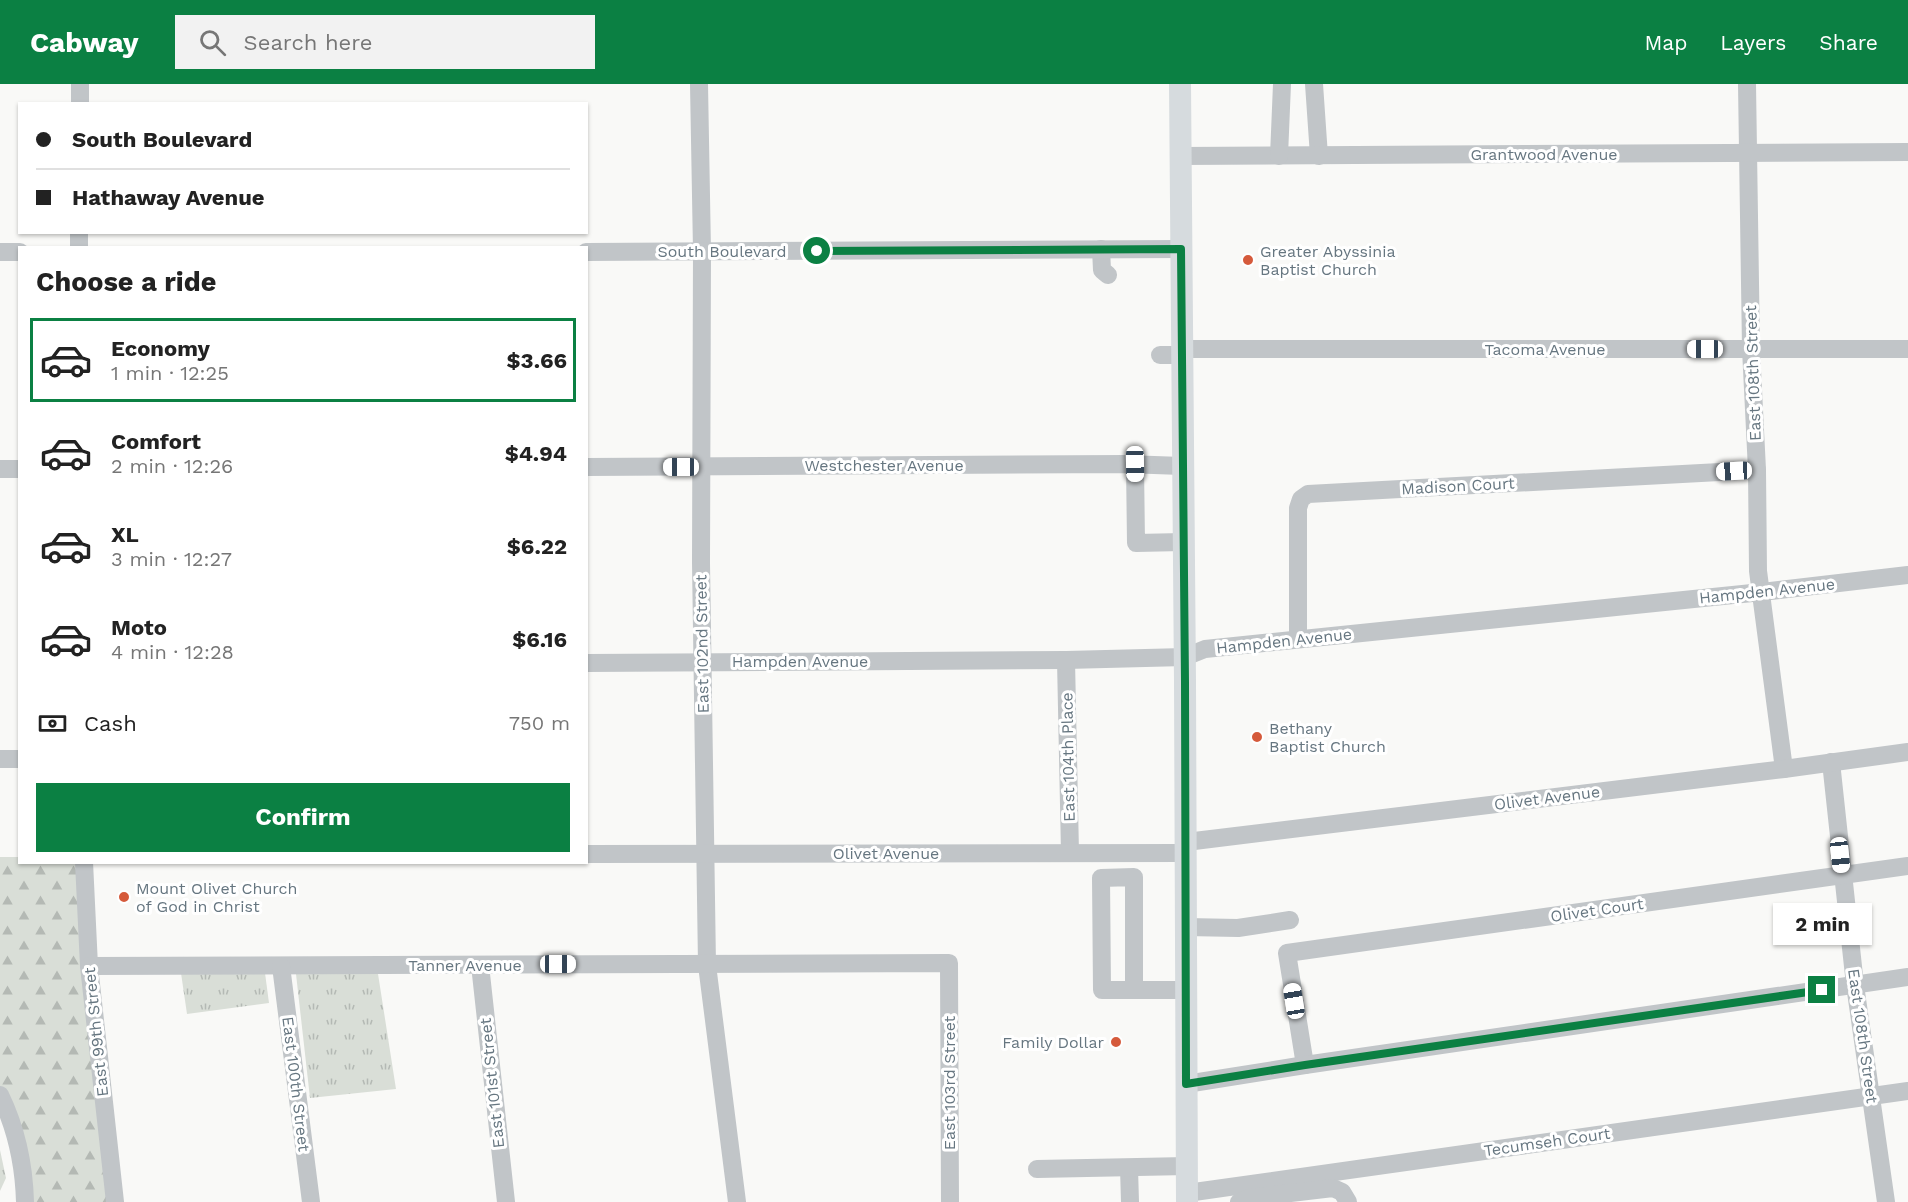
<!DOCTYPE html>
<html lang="en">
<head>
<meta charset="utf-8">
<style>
	body { margin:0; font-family:"Work Sans",sans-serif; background:#f2f2f2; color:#222; height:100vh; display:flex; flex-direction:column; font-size:22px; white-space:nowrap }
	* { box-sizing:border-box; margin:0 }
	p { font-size:20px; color:#767676 }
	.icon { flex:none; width:33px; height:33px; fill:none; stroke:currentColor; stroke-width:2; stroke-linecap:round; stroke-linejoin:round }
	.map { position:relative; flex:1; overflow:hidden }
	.drawer { position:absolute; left:18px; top:162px; width:570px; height:618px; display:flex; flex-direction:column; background:#fff; border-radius:0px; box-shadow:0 2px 4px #0004 }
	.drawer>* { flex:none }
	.hud { position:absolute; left:18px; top:18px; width:570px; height:132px; border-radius:0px; box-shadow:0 2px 4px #0004; display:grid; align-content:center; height:132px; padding:0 18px; background:#fff }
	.end { position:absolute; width:27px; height:27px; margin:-14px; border:8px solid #0b8043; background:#fff; box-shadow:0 0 0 3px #fff }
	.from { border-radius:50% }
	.bubble { position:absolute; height:42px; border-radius:0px; background:#fff; box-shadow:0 2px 4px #0004; font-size:20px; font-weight:700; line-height:42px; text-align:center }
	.car { position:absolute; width:18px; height:36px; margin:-18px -9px; border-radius:8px; box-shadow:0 0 4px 2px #0007; background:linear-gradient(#fff 24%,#345 0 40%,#fff 0 76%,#345 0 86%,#fff 0) }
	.hud b { display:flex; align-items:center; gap:21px; height:57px; font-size:22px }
	.hud b+b { border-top:2px solid #e0e0e0 }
	.hud i { width:15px; height:15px; background:#222 }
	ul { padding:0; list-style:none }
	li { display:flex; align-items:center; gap:18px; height:84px; margin:0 12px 9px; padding:0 6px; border:3px solid transparent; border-radius:0px }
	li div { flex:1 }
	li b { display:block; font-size:22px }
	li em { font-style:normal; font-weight:700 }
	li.selected { border-color:#0b8043 }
	li>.icon { width:54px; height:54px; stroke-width:1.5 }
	h2 { padding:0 18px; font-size:27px; line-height:72px }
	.pay { display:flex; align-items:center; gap:15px; height:66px; padding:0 18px; font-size:22px }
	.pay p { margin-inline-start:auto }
	.button { display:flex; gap:12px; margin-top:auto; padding:12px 18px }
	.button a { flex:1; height:69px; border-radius:0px; background:#0b8043; color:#fff; font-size:24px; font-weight:700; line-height:69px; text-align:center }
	header { display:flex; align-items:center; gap:36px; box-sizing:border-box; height:84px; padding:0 30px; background:#0b8043; color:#fff }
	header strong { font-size:28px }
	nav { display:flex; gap:33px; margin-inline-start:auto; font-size:21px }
	.search { width:420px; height:54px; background:#f2f2f2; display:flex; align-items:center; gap:15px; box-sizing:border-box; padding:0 21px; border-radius:0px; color:#767676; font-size:22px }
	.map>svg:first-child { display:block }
	.grass { fill:url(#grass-tufts) }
	.forest { fill:url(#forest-firs) }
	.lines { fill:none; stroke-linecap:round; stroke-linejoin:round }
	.minor { stroke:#c1c5c8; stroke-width:18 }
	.major { stroke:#d6dbde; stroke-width:22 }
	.route { stroke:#0b8043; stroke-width:8 }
	.poi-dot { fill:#d55a3b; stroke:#fff; stroke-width:2 }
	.labels { text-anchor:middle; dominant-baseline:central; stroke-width:6; stroke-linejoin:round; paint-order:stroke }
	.street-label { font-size:16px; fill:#667680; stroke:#fff }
	.poi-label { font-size:16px; fill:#667680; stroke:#fff; text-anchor:start }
</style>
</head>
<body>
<header>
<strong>Cabway</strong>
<div class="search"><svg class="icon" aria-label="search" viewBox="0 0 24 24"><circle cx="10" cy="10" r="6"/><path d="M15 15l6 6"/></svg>Search here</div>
<nav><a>Map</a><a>Layers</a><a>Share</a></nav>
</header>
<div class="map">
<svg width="1908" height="1118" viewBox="0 0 1908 1118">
	<defs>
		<pattern id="grass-tufts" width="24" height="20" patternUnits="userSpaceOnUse" patternTransform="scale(1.5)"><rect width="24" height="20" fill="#d9ded7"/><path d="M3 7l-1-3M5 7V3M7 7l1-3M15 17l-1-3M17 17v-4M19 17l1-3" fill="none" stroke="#b4b9b4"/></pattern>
		<pattern id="forest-firs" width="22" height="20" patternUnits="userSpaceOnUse" patternTransform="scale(1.5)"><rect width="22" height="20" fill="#d9ded7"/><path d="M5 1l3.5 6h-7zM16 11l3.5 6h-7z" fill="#b4b9b4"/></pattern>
	</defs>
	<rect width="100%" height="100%" fill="#f9f9f7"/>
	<g class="grass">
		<polygon points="181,889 265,889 269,919 187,930"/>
		<polygon points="296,890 378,890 396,1005 310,1014"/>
		<polygon points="0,1066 6,1094 0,1107"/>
	</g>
	<polygon class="forest" points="0,773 19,773 20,778 84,779 115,1118 25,1118 0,1011"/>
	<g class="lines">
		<g class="minor">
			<polyline points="699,0 702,167 701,479 707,881 737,1118"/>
			<polyline points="1314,0 1319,72"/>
			<polyline points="1747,0 1751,265 1757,386 1758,487 1784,685"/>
			<polyline points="80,20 80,0"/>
			<polyline points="1180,72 1908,68"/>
			<polyline points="1279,72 1282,0"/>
			<polyline points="79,148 79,164"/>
			<polyline points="1101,165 1102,186 1108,191"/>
			<polyline points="0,168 20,168"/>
			<polyline points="586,168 1181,165"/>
			<polyline points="1182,265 1908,265"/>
			<polyline points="1160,271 1182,271"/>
			<polyline points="1135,380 1136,459 1183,458"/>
			<polyline points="586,383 1126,380 1182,382"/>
			<polyline points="0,385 20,385"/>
			<polyline points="1298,555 1298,424 1301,415 1308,410 1757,386"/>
			<polyline points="1066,576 1070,769"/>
			<polyline points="586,579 1066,576 1185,573 1205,565 1762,508 1908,491"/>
			<polyline points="0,675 20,675"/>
			<polyline points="1831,678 1855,901 1886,1118"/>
			<polyline points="1186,758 1784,685 1908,668"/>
			<polyline points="586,770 1186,769"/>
			<polyline points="84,778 89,882 115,1118"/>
			<polyline points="1186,843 1238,844 1290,836"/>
			<polyline points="480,881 506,1118"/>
			<polyline points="89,882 949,879 950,1118"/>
			<polyline points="281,882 311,1118"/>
			<polyline points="1134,906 1134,793 1101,794 1102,906 1186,906"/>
			<polyline points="1305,981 1287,869 1908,782"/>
			<polyline points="1186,1000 1305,981 1908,893"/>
			<path d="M0,1011C16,1044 24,1081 25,1118"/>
			<polyline points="1129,1084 1130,1118"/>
			<polyline points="1037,1085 1187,1082"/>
			<polyline points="1187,1109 1908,1007"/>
			<polyline points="1239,1118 1249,1114 1333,1104 1342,1108 1348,1118"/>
		</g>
		<polyline class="major" points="1180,0 1185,598 1187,1118"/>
	</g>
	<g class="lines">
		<polyline class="route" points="817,167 1181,165 1185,598 1186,1000 1305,981 1822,906"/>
	</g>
	<g class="poi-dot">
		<circle cx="1248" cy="176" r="6"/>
		<circle cx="1257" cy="653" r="6"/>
		<circle cx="124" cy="813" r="6"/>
		<circle cx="1116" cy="958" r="6"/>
	</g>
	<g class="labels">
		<g class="street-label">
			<text x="1544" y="70">Grantwood Avenue</text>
			<text x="722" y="167">South Boulevard</text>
			<text x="1545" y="265">Tacoma Avenue</text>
			<text transform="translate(1753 289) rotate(-92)">East 108th Street</text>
			<text x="884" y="381">Westchester Avenue</text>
			<text transform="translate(1458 402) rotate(-3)">Madison Court</text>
			<text transform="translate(1767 507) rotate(-6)">Hampden Avenue</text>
			<text transform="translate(1284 557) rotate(-6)">Hampden Avenue</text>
			<text transform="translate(702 560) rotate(-91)">East 102nd Street</text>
			<text x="800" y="577">Hampden Avenue</text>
			<text transform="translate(1068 673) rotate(-91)">East 104th Place</text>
			<text transform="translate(1547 714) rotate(-7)">Olivet Avenue</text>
			<text x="886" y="769">Olivet Avenue</text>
			<text transform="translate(1597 826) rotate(-8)">Olivet Court</text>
			<text x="465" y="881">Tanner Avenue</text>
			<text transform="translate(96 948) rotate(-96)">East 99th Street</text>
			<text transform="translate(1863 952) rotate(82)">East 108th Street</text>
			<text transform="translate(492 999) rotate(-96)">East 101st Street</text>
			<text transform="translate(949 999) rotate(-90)">East 103rd Street</text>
			<text transform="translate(296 1000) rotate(83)">East 100th Street</text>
			<text transform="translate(1547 1058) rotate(-8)">Tecumseh Court</text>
		</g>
		<g class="poi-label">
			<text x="1260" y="167">Greater Abyssinia<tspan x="1260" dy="18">Baptist Church</tspan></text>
			<text x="1269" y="644">Bethany<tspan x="1269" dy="18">Baptist Church</tspan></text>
			<text x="136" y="804">Mount Olivet Church<tspan x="136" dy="18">of God in Christ</tspan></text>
			<text x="1104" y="958" text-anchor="end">Family Dollar</text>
		</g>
	</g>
</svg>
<i class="end from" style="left:817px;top:167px"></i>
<i class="end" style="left:1822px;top:906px"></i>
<div class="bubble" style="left:1773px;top:819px;width:99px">2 min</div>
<i class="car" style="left:1705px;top:265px;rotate:270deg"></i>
<i class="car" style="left:1135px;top:380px;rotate:179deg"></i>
<i class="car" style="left:681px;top:383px;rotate:270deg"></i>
<i class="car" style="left:1734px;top:387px;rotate:267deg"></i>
<i class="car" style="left:1840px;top:771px;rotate:174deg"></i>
<i class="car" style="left:558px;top:880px;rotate:90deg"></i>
<i class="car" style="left:1294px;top:917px;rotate:351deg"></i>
<div class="hud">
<b><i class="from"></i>South Boulevard</b>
<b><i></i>Hathaway Avenue</b>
</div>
<section class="drawer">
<h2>Choose a ride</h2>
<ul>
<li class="selected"><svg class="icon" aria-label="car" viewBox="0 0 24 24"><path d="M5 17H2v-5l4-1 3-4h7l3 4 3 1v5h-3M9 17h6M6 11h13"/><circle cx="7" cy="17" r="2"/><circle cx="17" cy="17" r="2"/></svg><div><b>Economy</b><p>1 min · 12:25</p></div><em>$3.66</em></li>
<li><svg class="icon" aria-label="car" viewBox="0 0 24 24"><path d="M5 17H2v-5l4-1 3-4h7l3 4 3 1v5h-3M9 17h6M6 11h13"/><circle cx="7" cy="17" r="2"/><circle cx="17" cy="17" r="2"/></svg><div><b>Comfort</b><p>2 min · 12:26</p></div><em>$4.94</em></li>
<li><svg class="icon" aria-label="car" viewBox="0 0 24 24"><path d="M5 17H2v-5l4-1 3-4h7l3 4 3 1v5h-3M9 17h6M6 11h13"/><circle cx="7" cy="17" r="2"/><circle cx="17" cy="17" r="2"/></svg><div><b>XL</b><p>3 min · 12:27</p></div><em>$6.22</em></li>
<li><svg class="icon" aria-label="car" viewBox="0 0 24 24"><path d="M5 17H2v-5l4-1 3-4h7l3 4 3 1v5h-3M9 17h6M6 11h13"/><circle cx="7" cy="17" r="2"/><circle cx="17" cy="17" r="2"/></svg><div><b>Moto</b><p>4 min · 12:28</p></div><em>$6.16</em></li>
</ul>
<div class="pay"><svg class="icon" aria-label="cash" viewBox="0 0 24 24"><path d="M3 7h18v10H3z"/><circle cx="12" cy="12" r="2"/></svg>Cash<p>750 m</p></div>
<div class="button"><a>Confirm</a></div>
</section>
</div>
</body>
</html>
